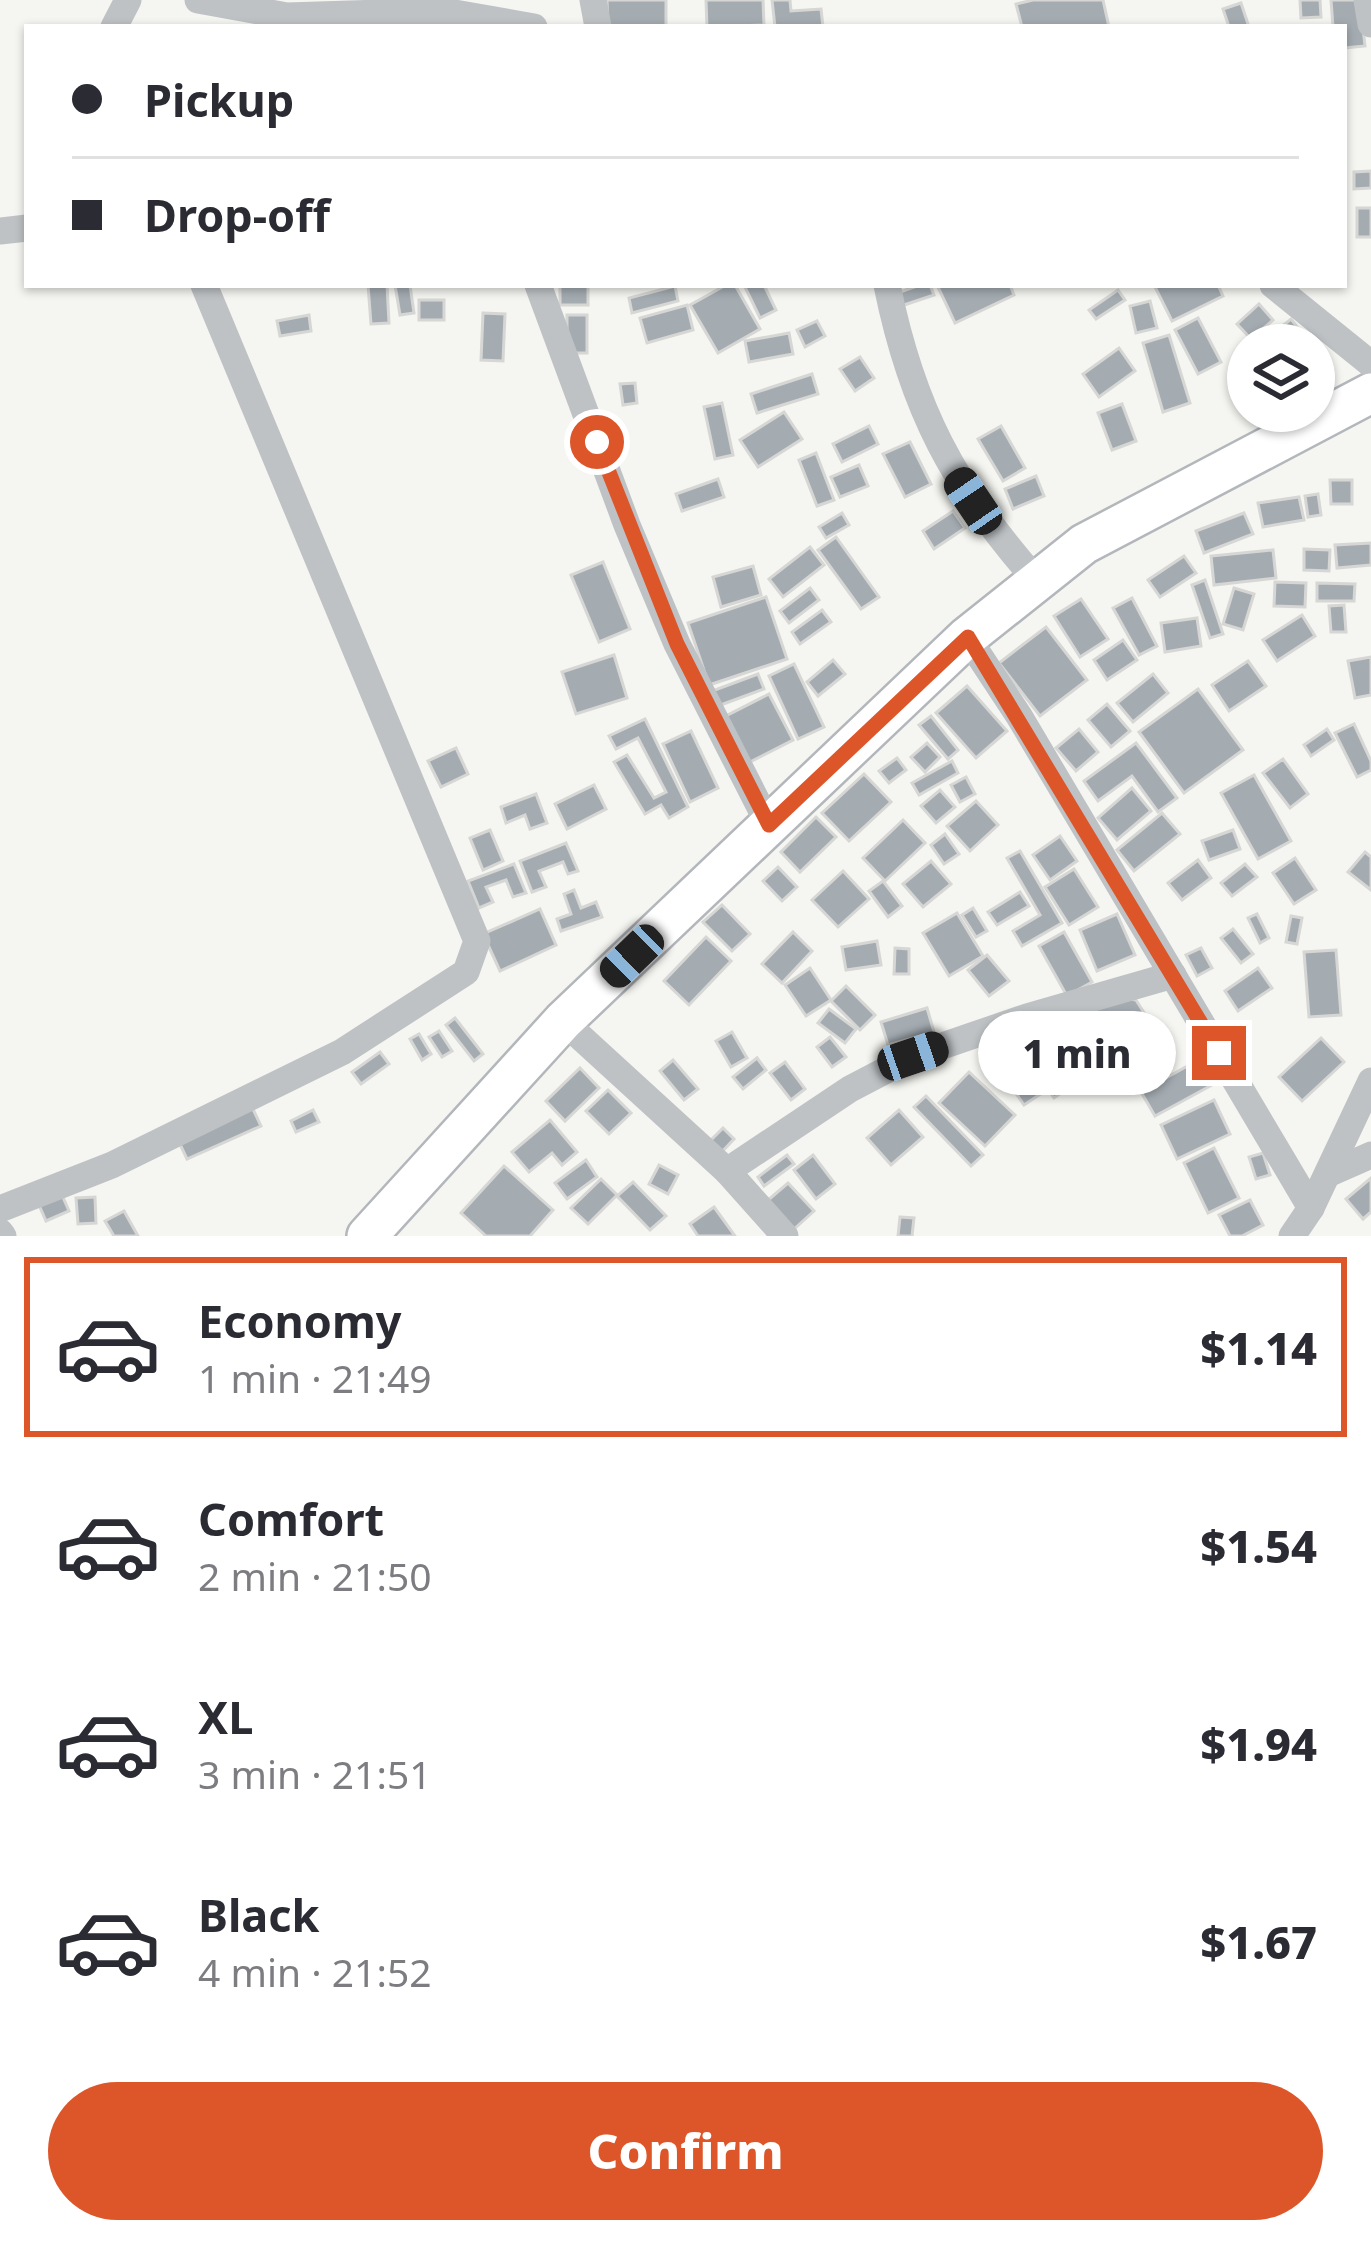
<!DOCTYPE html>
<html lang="en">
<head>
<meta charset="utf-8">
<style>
	body { margin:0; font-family:"Noto Sans",sans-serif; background:#f7f7f7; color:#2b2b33; height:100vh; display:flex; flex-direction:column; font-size:45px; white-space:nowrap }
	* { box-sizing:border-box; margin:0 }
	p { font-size:39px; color:#7c7c81 }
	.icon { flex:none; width:66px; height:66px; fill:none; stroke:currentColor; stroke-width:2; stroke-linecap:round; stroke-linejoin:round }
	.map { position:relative; height:1236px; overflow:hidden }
	.side { display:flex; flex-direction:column; background:#fff; flex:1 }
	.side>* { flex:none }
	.top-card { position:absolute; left:24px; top:24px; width:1323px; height:264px; border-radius:0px; box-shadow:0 3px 9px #0004; display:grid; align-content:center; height:264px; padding:0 48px; background:#fff }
	.buttons { position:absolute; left:1227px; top:324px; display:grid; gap:24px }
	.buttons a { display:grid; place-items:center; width:108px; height:108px; border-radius:50%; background:#fff; box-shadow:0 3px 9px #0004; font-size:60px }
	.end { position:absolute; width:54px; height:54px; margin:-27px; border:15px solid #dd5629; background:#fff; box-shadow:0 0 0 6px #fff }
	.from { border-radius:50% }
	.bubble { position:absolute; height:84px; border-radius:42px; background:#fff; box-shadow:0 3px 9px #0004; font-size:39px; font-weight:800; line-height:84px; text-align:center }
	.car { position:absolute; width:36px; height:72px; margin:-36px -18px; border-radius:15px; box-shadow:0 0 9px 3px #0007; background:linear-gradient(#222 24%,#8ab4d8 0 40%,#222 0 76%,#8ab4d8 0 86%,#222 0) }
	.top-card b { display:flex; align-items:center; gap:42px; height:114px; font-size:45px }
	.top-card b+b { border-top:3px solid #e1e1e2 }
	.top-card i { width:30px; height:30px; background:#2b2b33 }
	ul { padding:21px 0 0; list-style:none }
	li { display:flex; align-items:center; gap:36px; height:180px; margin:0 24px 18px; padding:0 24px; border:6px solid transparent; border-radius:0px }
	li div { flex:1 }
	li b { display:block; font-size:45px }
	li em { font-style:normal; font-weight:800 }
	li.current { border-color:#dd5629 }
	li>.icon { width:108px; height:108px; stroke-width:1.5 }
	.button { display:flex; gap:24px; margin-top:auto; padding:24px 48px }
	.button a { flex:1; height:138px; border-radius:72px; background:#dd5629; color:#fff; font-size:48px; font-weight:800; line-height:138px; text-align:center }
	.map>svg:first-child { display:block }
	.building { fill:#a4acb2; stroke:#d6d6d4; stroke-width:3 }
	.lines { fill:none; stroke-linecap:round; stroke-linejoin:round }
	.secondary-casing { stroke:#b3b7bc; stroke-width:44 }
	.minor { stroke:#bec2c5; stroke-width:27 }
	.secondary { stroke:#fff; stroke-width:39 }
	.route { stroke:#dd5629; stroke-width:15 }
</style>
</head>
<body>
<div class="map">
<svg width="1371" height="1236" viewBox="0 0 1371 1236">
	<rect width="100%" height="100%" fill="#f5f5f1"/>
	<g class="building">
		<polygon points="607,0 666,0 666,26 608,27"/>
		<polygon points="706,0 763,0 764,25 707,27"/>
		<polygon points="772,0 790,0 791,11 821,9 823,27 775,27"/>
		<polygon points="1033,0 1103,0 1109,27 1022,27 1016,4"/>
		<polygon points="1300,0 1320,0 1321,17 1301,18"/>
		<polygon points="1331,0 1360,0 1365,46 1344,48 1344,27 1333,27"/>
		<polygon points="1241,3 1249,27 1229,27 1223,9"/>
		<polygon points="1371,171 1371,188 1354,189 1354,172"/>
		<rect x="1357" y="208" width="14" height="29"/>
		<polygon points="368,285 387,285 389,323 371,324"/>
		<polygon points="395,285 410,285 414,313 400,315"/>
		<rect x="560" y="285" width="28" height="20"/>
		<polygon points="726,285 735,285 760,329 718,353 690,305"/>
		<polygon points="744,285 764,285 776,310 760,318"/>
		<polygon points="920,285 930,285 934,295 901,306 897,293"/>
		<polygon points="937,285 1010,285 1014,295 955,323"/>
		<polygon points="1154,285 1218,285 1223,296 1172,321"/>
		<polygon points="675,286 678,301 632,313 629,298"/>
		<polygon points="1118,290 1125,300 1096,319 1089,310"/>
		<rect x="419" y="300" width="25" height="20"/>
		<polygon points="1150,301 1157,328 1136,333 1130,306"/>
		<polygon points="1259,304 1273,320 1251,339 1237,324"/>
		<polygon points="687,305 693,330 647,343 640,318"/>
		<polygon points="483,313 505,314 503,361 481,360"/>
		<polygon points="309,315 311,331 280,336 277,321"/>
		<rect x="567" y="315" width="20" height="38"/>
		<polygon points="1198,318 1221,362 1198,374 1175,330"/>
		<polygon points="1291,319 1311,345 1258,345"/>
		<polygon points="817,321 825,336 805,347 797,330"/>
		<polygon points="789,333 793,354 749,362 745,341"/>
		<polygon points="1169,335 1190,403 1163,412 1143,343"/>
		<polygon points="1119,348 1135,371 1099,397 1083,374"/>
		<polygon points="860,357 874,378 855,391 840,369"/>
		<polygon points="812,374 818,394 757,413 751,394"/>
		<polygon points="635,383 637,403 623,405 620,384"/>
		<polygon points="722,403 733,455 715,459 704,407"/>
		<polygon points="1122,404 1136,441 1112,450 1098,413"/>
		<polygon points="784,412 802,439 758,467 740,440"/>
		<polygon points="869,426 878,444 842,462 833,444"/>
		<polygon points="1001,426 1025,468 1003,481 978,439"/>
		<polygon points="910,442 931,484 905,497 883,454"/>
		<polygon points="816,453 834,500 817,506 799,460"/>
		<polygon points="859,465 868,486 840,497 831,477"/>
		<polygon points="1036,476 1044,496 1013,509 1005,489"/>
		<polygon points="718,479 724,497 682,511 676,494"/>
		<polygon points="1330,480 1352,480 1352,504 1331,504"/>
		<polygon points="1318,494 1321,515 1308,517 1305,496"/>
		<polygon points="1299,497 1304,520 1263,527 1258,503"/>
		<polygon points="953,511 965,528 934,549 923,531"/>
		<polygon points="842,513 849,525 826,538 819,527"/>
		<polygon points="1244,513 1253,534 1204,553 1196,531"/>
		<polygon points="836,537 879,597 861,609 818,550"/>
		<polygon points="1371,543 1371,565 1337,568 1335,545"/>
		<polygon points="810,547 824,565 783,597 769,579"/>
		<polygon points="1304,549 1330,550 1329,571 1304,570"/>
		<polygon points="1273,550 1276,578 1214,585 1211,556"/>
		<polygon points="1184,556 1196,573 1160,597 1148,580"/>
		<polygon points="603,562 630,629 599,642 571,575"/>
		<polygon points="753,566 761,595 721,607 713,577"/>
		<polygon points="1205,580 1223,634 1210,638 1192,585"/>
		<polygon points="1275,582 1306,583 1305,607 1274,606"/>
		<polygon points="1317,583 1355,584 1354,601 1317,601"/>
		<polygon points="810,588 819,600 789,623 780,611"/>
		<polygon points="1234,588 1254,594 1243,630 1223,624"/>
		<polygon points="766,597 787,659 709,685 688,623"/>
		<polygon points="1132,598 1157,646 1139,655 1113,608"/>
		<polygon points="1081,599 1108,639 1080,657 1054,616"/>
		<polygon points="1344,605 1346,632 1331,632 1329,606"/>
		<polygon points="822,610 831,622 800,644 792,632"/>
		<polygon points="1302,615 1315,636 1277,661 1263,640"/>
		<polygon points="1197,618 1201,646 1165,652 1161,623"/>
		<polygon points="1046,627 1087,680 1040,716 999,663"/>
		<polygon points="1123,640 1137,660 1107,680 1094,660"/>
		<polygon points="614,655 627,698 576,714 562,672"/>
		<polygon points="1371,657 1371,695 1355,698 1348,661"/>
		<polygon points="833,660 845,674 818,696 807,682"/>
		<polygon points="1248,661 1266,686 1229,711 1212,685"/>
		<polygon points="794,664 824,727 798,739 769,676"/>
		<polygon points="758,674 764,689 718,706 712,691"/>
		<polygon points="1153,674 1168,693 1133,722 1117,703"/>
		<polygon points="967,686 1007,731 976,758 936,713"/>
		<polygon points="1198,689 1243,750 1184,793 1139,732"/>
		<polygon points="769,694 793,740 748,763 724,717"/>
		<polygon points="1107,704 1130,731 1111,747 1088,720"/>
		<polygon points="931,716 958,750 948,759 919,725"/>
		<polygon points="645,719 688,807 669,818 661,805 645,814 614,762 627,755 654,798 666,792 638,738 616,749 609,736"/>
		<polygon points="1354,724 1371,761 1371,770 1357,777 1335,733"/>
		<polygon points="1079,729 1098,752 1076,771 1056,748"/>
		<polygon points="1327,729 1334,740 1311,756 1304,745"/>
		<polygon points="691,731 718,788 690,802 663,744"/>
		<polygon points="927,743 940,757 925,772 911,757"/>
		<polygon points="1136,743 1177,798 1158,812 1132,776 1098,801 1084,781"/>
		<polygon points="456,748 468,774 441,787 428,761"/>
		<polygon points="897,758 906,770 889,783 879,771"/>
		<polygon points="1283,759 1308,794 1290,808 1263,773"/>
		<polygon points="952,761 958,773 919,795 912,783"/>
		<polygon points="864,774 891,802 849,841 822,813"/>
		<polygon points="1254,775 1291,841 1258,859 1221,793"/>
		<polygon points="966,777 975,794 960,802 951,785"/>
		<polygon points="594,785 606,809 567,829 555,804"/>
		<polygon points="1132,788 1151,811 1117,840 1098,818"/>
		<polygon points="940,790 955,807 936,823 921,806"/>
		<polygon points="536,794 547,823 530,829 525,815 506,823 501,807"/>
		<polygon points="976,801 998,825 970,851 947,826"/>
		<polygon points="1162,813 1180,834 1134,871 1117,850"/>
		<polygon points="816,817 836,837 800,872 781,852"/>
		<polygon points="903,820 925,843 885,881 863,858"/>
		<polygon points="490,830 503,861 483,870 470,838"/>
		<polygon points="1233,830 1240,849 1209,860 1202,841"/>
		<polygon points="945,834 959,854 944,864 931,845"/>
		<polygon points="1060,836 1077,861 1050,880 1033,855"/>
		<polygon points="566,843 578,871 568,874 563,862 539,871 546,887 532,892 520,861"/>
		<polygon points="1020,851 1062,923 1022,946 1013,931 1040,915 1007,858"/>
		<polygon points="1365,852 1371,857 1371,890 1348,872"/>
		<polygon points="1295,858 1316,890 1294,904 1273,873"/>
		<polygon points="1198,860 1211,878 1182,900 1168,883"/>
		<polygon points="931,861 951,884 923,907 903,884"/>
		<polygon points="514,864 526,893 513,897 506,880 486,887 493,902 479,908 468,881"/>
		<polygon points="1245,864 1257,877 1232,896 1221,883"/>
		<polygon points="778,867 797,887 782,901 763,881"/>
		<polygon points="1074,869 1098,907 1069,925 1045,887"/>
		<polygon points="843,871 869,899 838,927 812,900"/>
		<polygon points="883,881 902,906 888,917 869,891"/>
		<polygon points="574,890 581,908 596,902 602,917 561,931 557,919 571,914 564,894"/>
		<polygon points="1020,892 1029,906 997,925 988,912"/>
		<polygon points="722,905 750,934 732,951 703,922"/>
		<polygon points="973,908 987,931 976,937 962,915"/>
		<polygon points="540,909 556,945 500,971 483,934"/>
		<polygon points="957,913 983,956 949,976 923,933"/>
		<polygon points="1117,914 1135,955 1097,971 1080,930"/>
		<polygon points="1257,914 1269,938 1260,943 1248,918"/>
		<polygon points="1291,916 1302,918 1297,944 1286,942"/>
		<polygon points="1233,929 1253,954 1241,963 1221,938"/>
		<polygon points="793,932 812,951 782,983 762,964"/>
		<polygon points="1064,932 1092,982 1067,996 1039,946"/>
		<polygon points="706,937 731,961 689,1005 664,981"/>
		<polygon points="877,941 881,965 846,970 842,947"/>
		<polygon points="895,948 909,949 909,974 894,974"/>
		<polygon points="1201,948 1212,968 1197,976 1186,955"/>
		<polygon points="1336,950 1341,1015 1309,1017 1304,952"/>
		<polygon points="987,955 1009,981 989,996 968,970"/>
		<polygon points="810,968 831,1000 806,1016 785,985"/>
		<polygon points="1258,968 1272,988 1238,1011 1225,991"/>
		<polygon points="846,986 875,1015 860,1030 831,1001"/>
		<polygon points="1118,997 1136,1000 1165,1046 1143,1063 1104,1068 1077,1020"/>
		<polygon points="927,1008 934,1032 888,1045 881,1022"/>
		<polygon points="829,1009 856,1029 845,1043 818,1023"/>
		<polygon points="455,1018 483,1054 474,1061 446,1025"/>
		<polygon points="439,1031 452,1051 442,1057 429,1037"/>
		<polygon points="732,1032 747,1058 731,1067 716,1041"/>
		<polygon points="419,1034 431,1054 422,1060 410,1039"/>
		<polygon points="830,1037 846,1057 832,1067 817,1047"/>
		<polygon points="1321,1038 1344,1062 1302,1101 1279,1077"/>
		<polygon points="1010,1045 1042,1093 1024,1105 991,1057"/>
		<polygon points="1053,1051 1076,1083 1054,1098 1032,1066"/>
		<polygon points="380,1052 389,1064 361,1084 352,1072"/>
		<polygon points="757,1058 766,1070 743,1089 733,1077"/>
		<polygon points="673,1060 698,1089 684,1100 660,1071"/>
		<polygon points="1198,1060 1212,1085 1155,1116 1141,1092"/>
		<polygon points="785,1062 805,1089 791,1100 770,1073"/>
		<polygon points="580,1068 599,1088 565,1121 546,1101"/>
		<polygon points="969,1072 1015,1115 985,1146 939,1103"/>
		<polygon points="608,1090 631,1113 609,1134 586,1111"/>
		<polygon points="926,1096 983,1155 971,1166 914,1107"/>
		<polygon points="1214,1100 1230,1134 1177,1159 1161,1125"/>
		<polygon points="252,1107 261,1126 187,1159 178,1140"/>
		<polygon points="313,1110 319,1122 296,1132 291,1121"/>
		<polygon points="899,1110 923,1137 891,1165 867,1138"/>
		<polygon points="550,1120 577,1152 562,1165 552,1153 529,1172 512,1152"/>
		<polygon points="723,1128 734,1139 719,1155 707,1144"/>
		<polygon points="1214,1148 1239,1198 1208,1213 1184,1163"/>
		<polygon points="1263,1153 1270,1175 1256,1179 1249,1157"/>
		<polygon points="787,1155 794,1164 764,1186 758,1177"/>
		<polygon points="813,1155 835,1184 816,1199 794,1170"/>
		<polygon points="586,1160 597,1177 567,1199 555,1183"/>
		<polygon points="659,1165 678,1175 668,1194 649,1184"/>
		<polygon points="504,1166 553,1210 530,1236 486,1236 461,1213"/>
		<polygon points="1371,1178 1371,1212 1363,1219 1346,1199"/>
		<polygon points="601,1179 617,1195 588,1224 571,1208"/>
		<polygon points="633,1182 666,1216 650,1230 617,1196"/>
		<polygon points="788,1183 814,1211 793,1230 767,1201"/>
		<polygon points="62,1195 69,1211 46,1221 39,1205"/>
		<polygon points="95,1197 96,1223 78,1224 76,1198"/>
		<polygon points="1250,1200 1263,1225 1242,1236 1230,1236 1219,1215"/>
		<polygon points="714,1207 735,1236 698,1236 690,1224"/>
		<polygon points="124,1211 138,1236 114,1236 105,1221"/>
		<polygon points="900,1217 914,1218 912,1236 898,1236"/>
	</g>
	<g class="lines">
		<defs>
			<polyline id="secondary" points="367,1236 563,1021 967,637 1084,544 1371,393"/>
		</defs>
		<use href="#secondary" class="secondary-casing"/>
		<g class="minor">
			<polyline points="198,0 287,16 443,11 534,27"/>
			<polyline points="593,0 598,27"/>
			<polyline points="1367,0 1371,24"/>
			<polyline points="114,27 128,0"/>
			<polyline points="0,231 27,228"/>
			<polyline points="538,285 627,525 677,644 769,825"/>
			<path d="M887,285C912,409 954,487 1037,581"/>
			<polyline points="1273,285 1371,364"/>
			<polyline points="967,637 1019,716 1311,1208"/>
			<polyline points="563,1021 727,1171 785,1236"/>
			<polyline points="727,1171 850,1089 913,1056 1027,1017 1173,975"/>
			<polyline points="1328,1174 1371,1155"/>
			<polyline points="0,1209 112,1165 342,1052 466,972 477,941 204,285"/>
			<polyline points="0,1232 3,1236"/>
			<polyline points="1292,1236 1311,1208 1371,1081"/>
		</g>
		<use href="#secondary" class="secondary"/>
	</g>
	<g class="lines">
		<polyline class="route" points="597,442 677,644 769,825 968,637 1219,1053"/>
	</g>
</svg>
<div class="buttons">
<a><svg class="icon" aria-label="layers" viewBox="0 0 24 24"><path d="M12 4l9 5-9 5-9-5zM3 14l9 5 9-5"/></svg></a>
</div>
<i class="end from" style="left:597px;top:442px"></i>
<i class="end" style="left:1219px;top:1053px"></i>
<div class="bubble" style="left:978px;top:1011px;width:198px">1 min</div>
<i class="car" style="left:973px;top:501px;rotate:326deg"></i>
<i class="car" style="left:632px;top:956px;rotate:226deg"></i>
<i class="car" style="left:913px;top:1056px;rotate:71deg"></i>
<div class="top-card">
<b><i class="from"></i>Pickup</b>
<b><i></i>Drop-off</b>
</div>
</div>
<section class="side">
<ul>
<li class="current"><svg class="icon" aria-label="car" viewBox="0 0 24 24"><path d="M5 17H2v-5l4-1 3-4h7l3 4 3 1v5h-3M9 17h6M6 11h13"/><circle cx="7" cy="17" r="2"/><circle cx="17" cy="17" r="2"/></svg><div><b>Economy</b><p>1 min · 21:49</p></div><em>$1.14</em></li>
<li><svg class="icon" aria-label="car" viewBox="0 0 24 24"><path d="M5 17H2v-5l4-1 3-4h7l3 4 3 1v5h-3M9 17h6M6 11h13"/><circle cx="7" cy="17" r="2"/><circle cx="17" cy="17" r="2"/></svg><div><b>Comfort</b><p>2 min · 21:50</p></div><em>$1.54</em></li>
<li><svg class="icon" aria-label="car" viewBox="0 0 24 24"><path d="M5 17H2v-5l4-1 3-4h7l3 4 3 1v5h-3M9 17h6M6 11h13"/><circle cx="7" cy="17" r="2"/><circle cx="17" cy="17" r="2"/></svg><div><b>XL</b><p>3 min · 21:51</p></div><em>$1.94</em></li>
<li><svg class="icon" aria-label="car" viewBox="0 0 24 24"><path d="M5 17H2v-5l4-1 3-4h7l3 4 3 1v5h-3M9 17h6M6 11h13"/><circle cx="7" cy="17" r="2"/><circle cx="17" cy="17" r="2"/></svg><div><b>Black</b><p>4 min · 21:52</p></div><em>$1.67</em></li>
</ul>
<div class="button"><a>Confirm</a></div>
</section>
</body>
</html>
